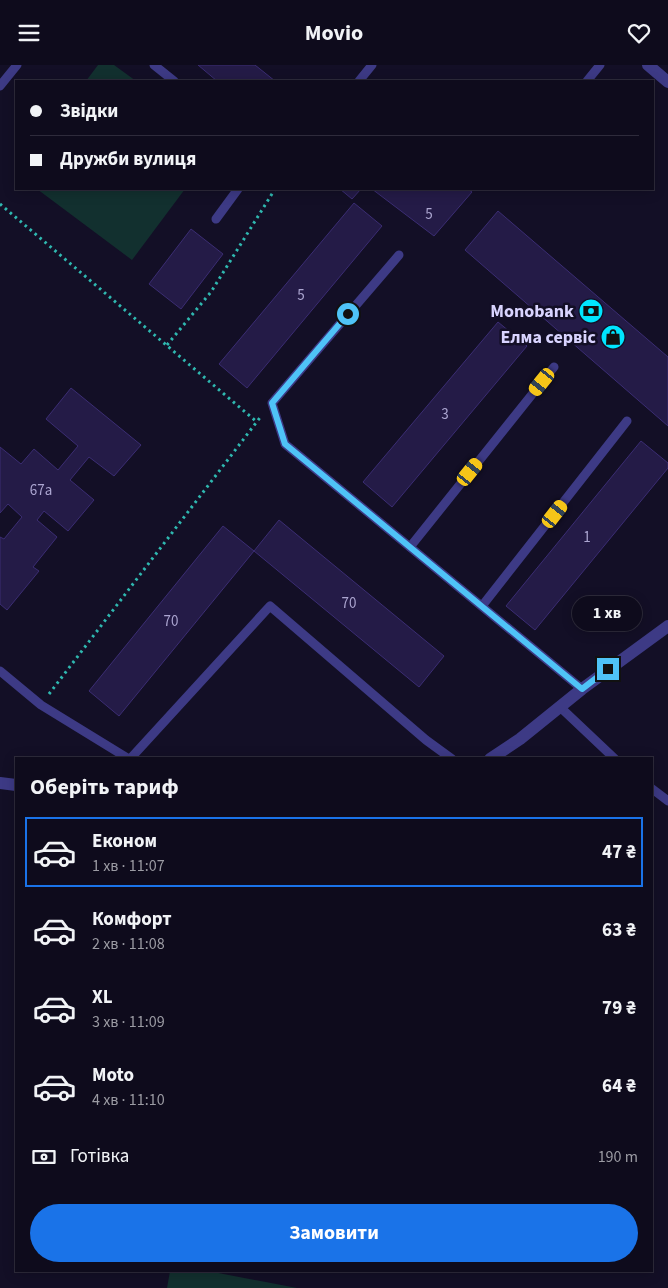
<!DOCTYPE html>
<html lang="uk">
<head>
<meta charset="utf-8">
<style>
	body { margin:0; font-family:"Source Sans 3",sans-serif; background:#171425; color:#f1f3f6; height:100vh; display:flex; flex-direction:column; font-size:19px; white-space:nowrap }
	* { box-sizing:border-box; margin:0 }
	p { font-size:16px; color:#9b9ba3 }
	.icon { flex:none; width:28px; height:28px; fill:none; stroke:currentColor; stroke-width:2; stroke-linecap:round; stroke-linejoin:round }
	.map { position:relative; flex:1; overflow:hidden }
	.panel { position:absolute; left:15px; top:692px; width:638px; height:515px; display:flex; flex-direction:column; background:#0e0b1c; border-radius:0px; box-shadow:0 2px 12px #0003,0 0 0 1px #2e2b3b }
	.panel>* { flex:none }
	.hud { position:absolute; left:15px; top:15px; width:639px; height:110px; border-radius:0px; box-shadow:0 2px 12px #0003,0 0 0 1px #2e2b3b; display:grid; align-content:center; height:110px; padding:0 15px; background:#0e0b1c }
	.end { position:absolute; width:22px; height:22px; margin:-11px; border:6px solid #4fc3f7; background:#111; box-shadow:0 0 0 2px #111 }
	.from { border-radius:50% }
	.bubble { position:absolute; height:35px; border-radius:18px; background:#0e0b1c; box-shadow:0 2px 12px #0003,0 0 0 1px #2e2b3b; font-size:16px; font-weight:700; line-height:35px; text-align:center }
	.car { position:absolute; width:15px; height:30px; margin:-15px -8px; border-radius:6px; box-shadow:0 0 4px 1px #0007; background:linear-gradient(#f5c518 24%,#345 0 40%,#f5c518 0 76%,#345 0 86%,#f5c518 0) }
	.hud b { display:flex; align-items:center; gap:18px; height:48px; font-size:19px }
	.hud b+b { border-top:1px solid #2e2b3b }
	.hud i { width:12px; height:12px; background:#f1f3f6 }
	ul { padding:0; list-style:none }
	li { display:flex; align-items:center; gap:15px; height:70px; margin:0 10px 8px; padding:0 5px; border:2px solid transparent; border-radius:0px }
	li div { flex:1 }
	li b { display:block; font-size:19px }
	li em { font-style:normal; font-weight:700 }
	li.current { border-color:#1a73e8 }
	li>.icon { width:45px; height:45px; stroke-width:1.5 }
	h2 { padding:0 15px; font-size:22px; line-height:60px }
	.pay { display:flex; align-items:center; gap:12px; height:55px; padding:0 15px; font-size:19px }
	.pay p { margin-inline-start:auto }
	.button { display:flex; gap:10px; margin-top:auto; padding:10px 15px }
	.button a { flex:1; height:58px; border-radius:30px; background:#1a73e8; color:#fff; font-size:20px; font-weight:700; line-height:58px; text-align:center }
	header { display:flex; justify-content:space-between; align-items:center; height:65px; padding:0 15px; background:#0e0b1c; font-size:22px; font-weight:700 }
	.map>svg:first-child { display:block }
	.green { fill:#12302f }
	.building { fill:#241b47; stroke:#3b2d73 }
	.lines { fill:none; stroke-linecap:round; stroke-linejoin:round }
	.path { stroke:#2fb8b0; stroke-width:3; stroke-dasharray:2.5 4; stroke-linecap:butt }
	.service { stroke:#3d3a85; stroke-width:9 }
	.minor { stroke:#3d3a85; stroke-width:12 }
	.tertiary { stroke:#3d3a85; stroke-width:12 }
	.route { stroke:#4fc3f7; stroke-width:6 }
	.labels { text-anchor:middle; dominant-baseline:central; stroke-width:5; stroke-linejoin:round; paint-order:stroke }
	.number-label { font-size:15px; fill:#aca6d1 }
	.poi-label { font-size:18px; font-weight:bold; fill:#d9d4ff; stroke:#130f26; text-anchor:end }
</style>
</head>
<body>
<header><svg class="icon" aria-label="menu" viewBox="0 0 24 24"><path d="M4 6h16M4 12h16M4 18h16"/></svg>Movio<svg class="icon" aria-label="heart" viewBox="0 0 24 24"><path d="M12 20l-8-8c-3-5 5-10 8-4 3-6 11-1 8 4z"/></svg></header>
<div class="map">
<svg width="668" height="1223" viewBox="0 0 668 1223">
	<rect width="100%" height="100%" fill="#130f26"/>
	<g class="green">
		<polygon points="98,0 114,0 136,16 86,16"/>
		<polygon points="37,124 185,124 132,195"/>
		<polygon points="170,1206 208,1206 297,1223 167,1223"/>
	</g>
	<g class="building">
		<polygon points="198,0 255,0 275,16 217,16"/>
		<polygon points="340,124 361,124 352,134"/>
		<polygon points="372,124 468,124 472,127 434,171"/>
		<polygon points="354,138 382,161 247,323 219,299"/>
		<polygon points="498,146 668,292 668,361 465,185"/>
		<polygon points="191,164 223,189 181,244 149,219"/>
		<polygon points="498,257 527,281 392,442 363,417"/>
		<polygon points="71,323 141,380 114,411 89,392 70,415 94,435 68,466 44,446 37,455 57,472 33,502 39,506 7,545 0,539 0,472 4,474 22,452 8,439 0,448 0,382 21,399 34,384 58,405 78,381 46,354"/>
		<polygon points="641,376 668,398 668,403 535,565 506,541"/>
		<polygon points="279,455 444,591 419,622 254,486"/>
		<polygon points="223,461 254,486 119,651 89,626"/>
	</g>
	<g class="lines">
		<g class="path">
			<polyline points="0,139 257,357"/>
			<polyline points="167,280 211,227 275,124"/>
			<polyline points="49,629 262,350"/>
		</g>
		<g class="service">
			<polyline points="154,0 174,16"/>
			<polyline points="359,16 372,0"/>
			<polyline points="587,16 600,0"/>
			<polyline points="0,21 17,0"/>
			<polyline points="216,154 238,124"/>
			<polyline points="399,190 272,338 285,379 582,624"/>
			<polyline points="410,482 554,302"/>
			<polyline points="482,541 627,356"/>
			<polyline points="0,606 41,640 129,694"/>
			<polyline points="560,642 615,694"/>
			<polyline points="130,694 270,541 426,675 452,694"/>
			<polyline points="651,723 668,736"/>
		</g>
		<g class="minor">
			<polyline points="490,694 520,674 582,624 668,561"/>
			<polyline points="0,718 16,720"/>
		</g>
		<polyline class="tertiary" points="648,0 668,17"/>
	</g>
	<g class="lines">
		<polyline class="route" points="348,249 272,338 285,379 582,624 608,604"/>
	</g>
	<defs>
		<symbol id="bank-disc" viewBox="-11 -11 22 22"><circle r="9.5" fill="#00e5ff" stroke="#130f26"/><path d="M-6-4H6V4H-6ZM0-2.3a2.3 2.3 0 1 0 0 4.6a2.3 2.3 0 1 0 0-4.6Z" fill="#111"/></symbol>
		<symbol id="shop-disc" viewBox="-11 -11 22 22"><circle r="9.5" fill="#00e5ff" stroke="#130f26"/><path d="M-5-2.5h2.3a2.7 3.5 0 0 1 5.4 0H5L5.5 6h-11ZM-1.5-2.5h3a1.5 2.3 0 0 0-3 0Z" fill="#111"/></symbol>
	</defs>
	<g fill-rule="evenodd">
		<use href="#bank-disc" x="577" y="232" width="28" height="28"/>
		<use href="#shop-disc" x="599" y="258" width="28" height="28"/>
	</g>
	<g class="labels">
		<g class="number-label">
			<text x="429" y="149">5</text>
			<text x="301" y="230">5</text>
			<text x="445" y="349">3</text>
			<text x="41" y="425">67а</text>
			<text x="587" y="472">1</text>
			<text x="349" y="538">70</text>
			<text x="171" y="556">70</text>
		</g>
		<g class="poi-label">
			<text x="574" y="246">Monobank</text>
			<text x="596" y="272">Елма сервіс</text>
		</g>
	</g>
</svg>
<i class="end from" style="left:348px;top:249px"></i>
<i class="end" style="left:608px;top:604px"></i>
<div class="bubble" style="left:572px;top:531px;width:70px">1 хв</div>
<i class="car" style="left:542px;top:317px;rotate:219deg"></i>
<i class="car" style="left:470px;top:407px;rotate:39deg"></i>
<i class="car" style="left:555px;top:449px;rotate:38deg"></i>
<div class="hud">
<b><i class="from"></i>Звідки</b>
<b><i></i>Дружби вулиця</b>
</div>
<section class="panel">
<h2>Оберіть тариф</h2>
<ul>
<li class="current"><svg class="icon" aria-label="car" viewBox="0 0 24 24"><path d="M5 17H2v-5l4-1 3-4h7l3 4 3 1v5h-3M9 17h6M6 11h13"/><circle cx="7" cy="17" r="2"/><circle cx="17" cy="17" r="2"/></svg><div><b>Економ</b><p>1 хв · 11:07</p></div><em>47 ₴</em></li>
<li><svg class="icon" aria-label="car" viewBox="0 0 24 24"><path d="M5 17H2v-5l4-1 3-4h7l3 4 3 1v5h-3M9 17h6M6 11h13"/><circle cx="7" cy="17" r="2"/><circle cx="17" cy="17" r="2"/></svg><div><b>Комфорт</b><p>2 хв · 11:08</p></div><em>63 ₴</em></li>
<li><svg class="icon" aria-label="car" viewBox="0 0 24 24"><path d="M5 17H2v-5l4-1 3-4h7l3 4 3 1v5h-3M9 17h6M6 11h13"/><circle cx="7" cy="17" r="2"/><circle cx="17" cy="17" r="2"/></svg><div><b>XL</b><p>3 хв · 11:09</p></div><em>79 ₴</em></li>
<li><svg class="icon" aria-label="car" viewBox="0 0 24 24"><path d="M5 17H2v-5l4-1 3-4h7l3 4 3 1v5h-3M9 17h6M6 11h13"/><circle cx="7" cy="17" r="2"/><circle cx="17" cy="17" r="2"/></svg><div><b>Moto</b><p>4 хв · 11:10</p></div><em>64 ₴</em></li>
</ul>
<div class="pay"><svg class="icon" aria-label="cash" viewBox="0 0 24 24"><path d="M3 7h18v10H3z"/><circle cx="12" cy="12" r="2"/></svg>Готівка<p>190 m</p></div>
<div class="button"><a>Замовити</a></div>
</section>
</div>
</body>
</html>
